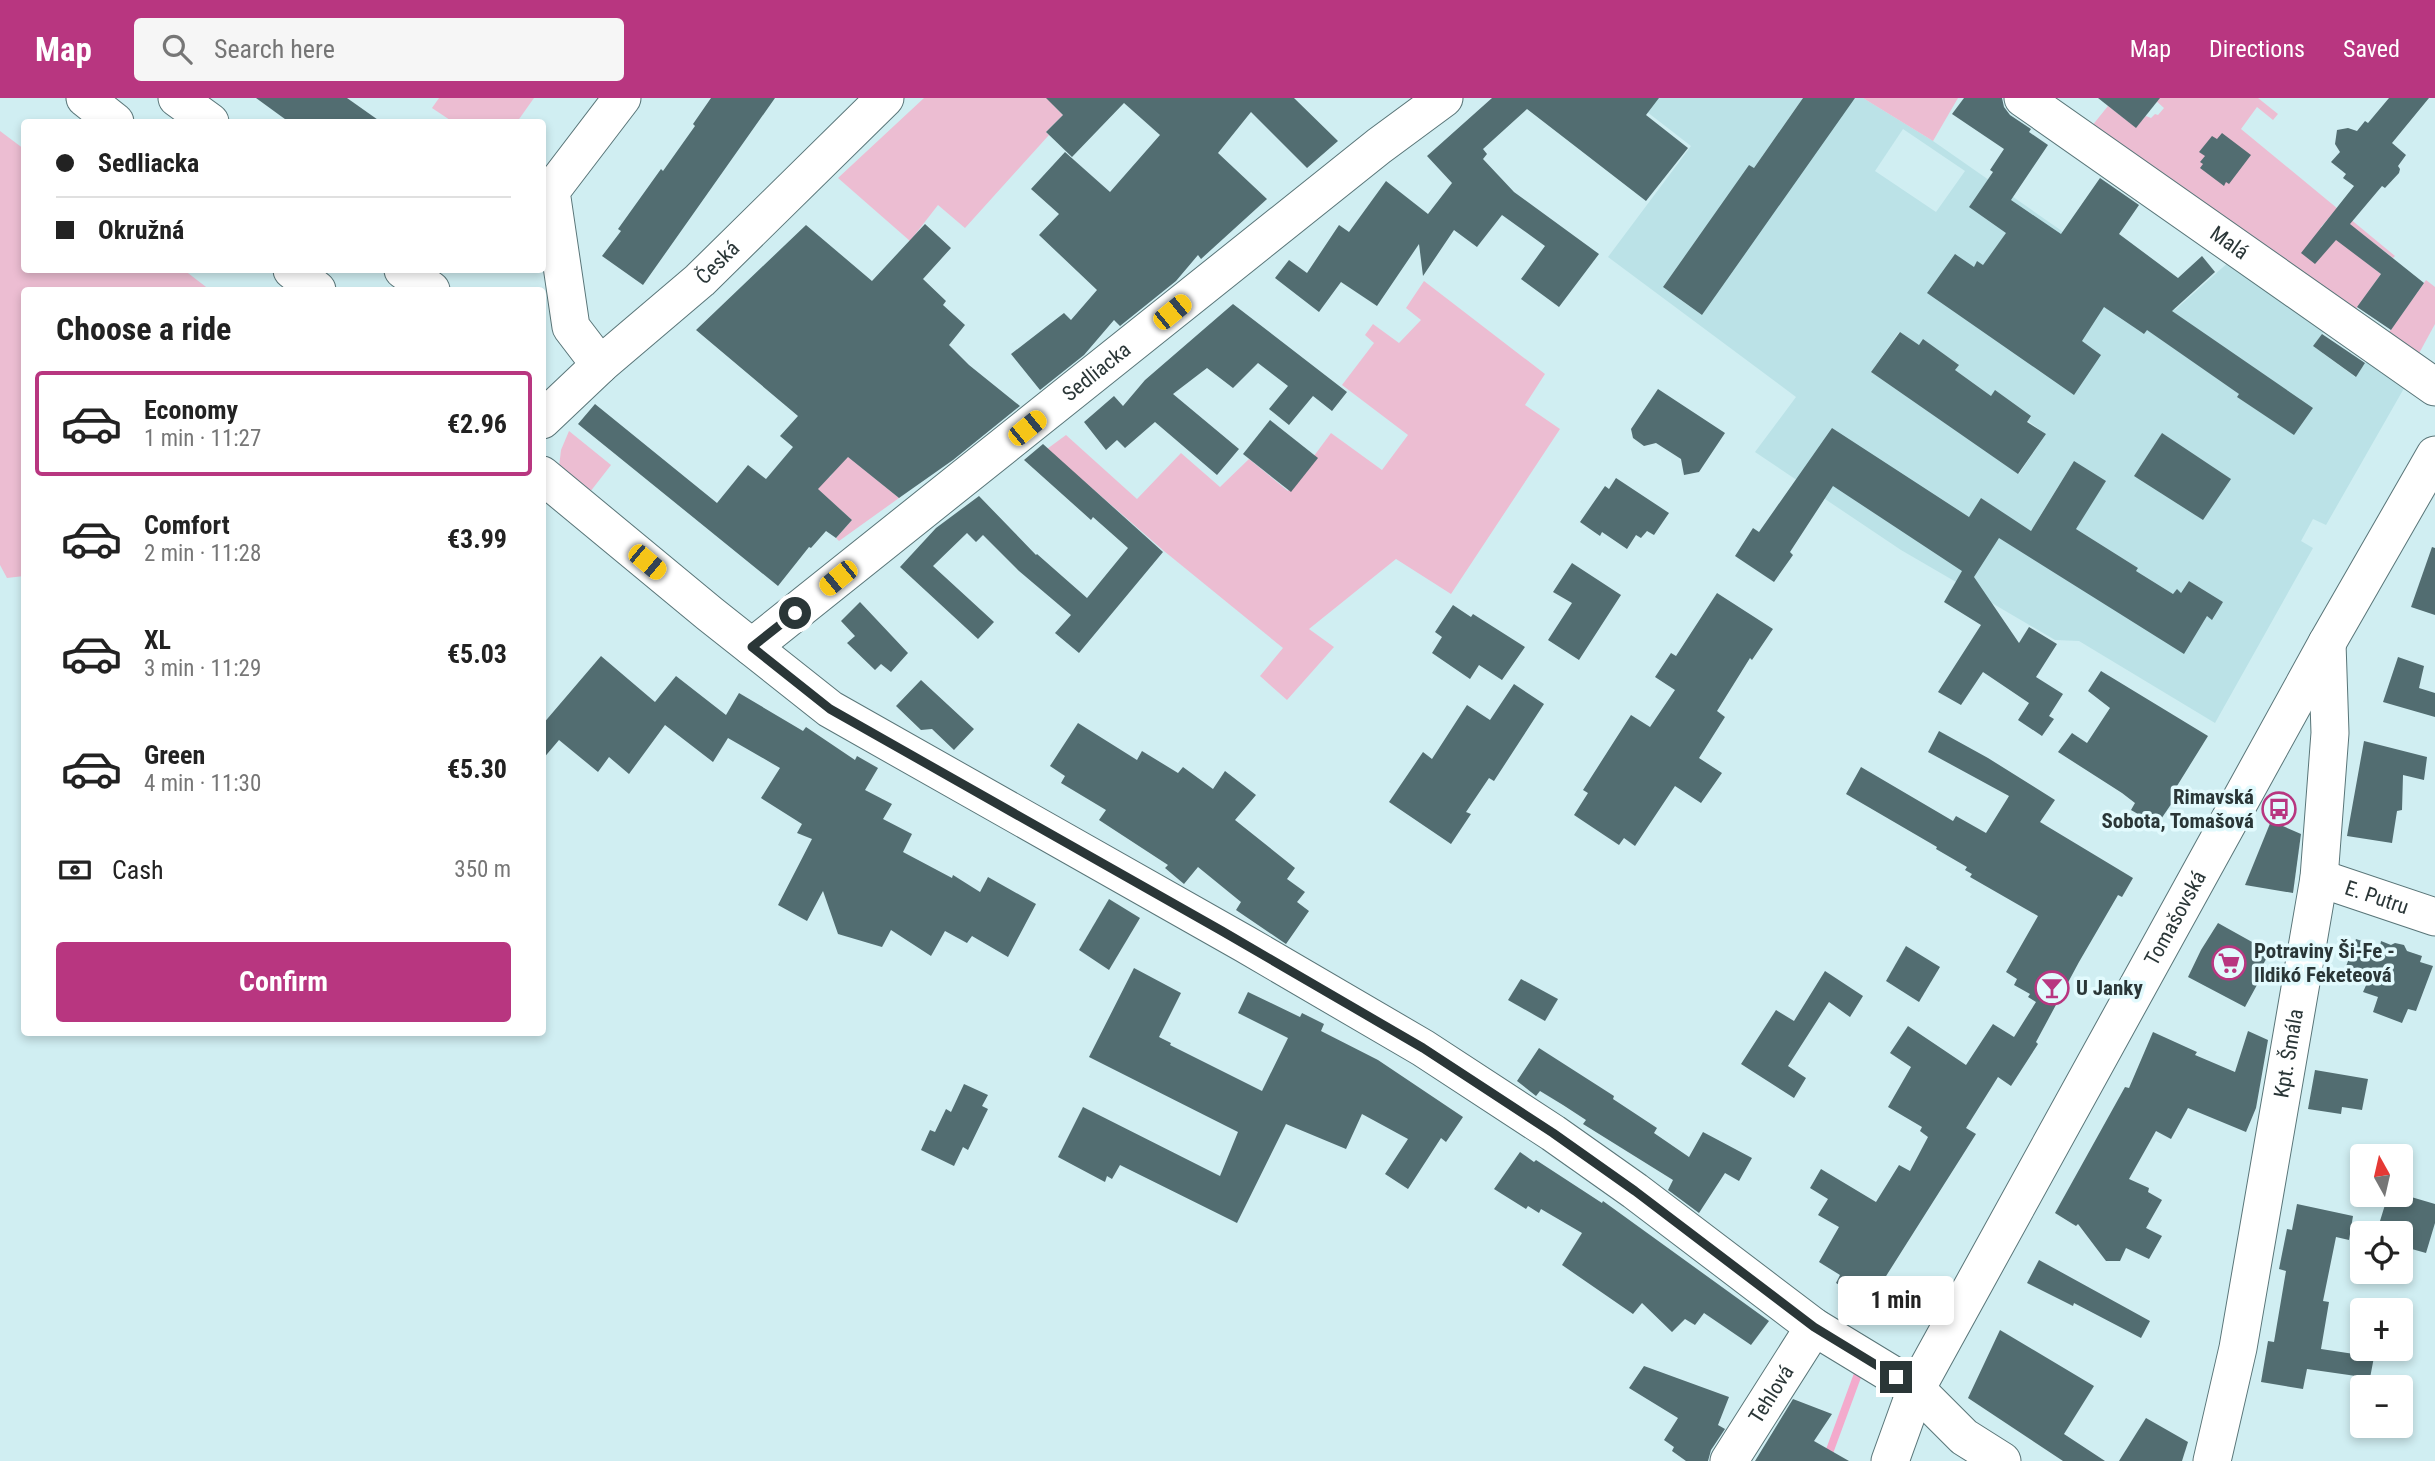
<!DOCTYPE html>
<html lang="en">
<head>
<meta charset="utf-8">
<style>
	body { margin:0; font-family:"Roboto Condensed",sans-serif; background:#f6f6f6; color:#222; height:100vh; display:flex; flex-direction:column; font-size:26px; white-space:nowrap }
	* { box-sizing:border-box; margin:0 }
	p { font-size:23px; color:#767676 }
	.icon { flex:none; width:38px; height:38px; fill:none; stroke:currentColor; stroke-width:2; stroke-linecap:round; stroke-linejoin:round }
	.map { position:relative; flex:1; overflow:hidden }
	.drawer { position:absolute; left:21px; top:189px; width:525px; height:749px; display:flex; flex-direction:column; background:#fff; border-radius:7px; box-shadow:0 4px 10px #0003 }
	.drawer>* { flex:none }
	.banner { position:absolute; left:21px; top:21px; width:525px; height:154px; border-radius:7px; box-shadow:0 4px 10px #0003; display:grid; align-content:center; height:154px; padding:0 35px; background:#fff }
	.needle { width:46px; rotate:352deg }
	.buttons { position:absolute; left:2350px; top:1046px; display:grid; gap:14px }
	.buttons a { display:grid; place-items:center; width:63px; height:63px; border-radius:7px; background:#fff; box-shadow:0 4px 10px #0003; font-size:35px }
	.end { position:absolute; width:32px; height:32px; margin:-16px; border:9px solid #2a3637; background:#fff; box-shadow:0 0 0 4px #fff }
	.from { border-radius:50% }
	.bubble { position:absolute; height:49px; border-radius:7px; background:#fff; box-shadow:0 4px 10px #0003; font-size:23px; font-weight:700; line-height:49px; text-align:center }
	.car { position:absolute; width:21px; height:42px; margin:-21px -10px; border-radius:9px; box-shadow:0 0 5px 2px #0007; background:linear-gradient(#f5c518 24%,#345 0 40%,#f5c518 0 76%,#345 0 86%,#f5c518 0) }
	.banner b { display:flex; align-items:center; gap:24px; height:66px; font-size:26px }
	.banner b+b { border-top:2px solid #e0e0e0 }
	.banner i { width:18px; height:18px; background:#222 }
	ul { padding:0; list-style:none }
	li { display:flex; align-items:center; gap:21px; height:105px; margin:0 14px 10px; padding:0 21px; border:4px solid transparent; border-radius:7px }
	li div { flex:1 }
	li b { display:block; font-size:26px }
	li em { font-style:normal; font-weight:700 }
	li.active { border-color:#b83680 }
	li>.icon { width:63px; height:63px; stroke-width:1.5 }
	h2 { padding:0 35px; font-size:32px; line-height:84px }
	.pay { display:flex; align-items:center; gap:18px; height:77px; padding:0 35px; font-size:26px }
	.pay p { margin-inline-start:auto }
	.button { display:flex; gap:14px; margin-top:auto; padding:14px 35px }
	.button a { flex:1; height:80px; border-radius:7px; background:#b83680; color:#fff; font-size:28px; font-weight:700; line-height:80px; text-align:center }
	header { display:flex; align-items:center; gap:42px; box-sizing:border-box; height:98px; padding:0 35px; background:#b83680; color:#fff }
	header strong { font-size:33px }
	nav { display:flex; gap:38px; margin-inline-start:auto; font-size:24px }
	.search { width:490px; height:63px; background:#f6f6f6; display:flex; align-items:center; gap:18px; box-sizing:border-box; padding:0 24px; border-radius:7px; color:#767676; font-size:26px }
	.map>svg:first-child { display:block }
	.built { fill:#bbe2e7; fill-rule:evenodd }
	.green { fill:#ecbdd2 }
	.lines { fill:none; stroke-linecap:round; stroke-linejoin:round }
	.stream { stroke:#f3aacc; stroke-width:8 }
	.building { fill:#526d71 }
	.minor-casing { stroke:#597578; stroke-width:39 }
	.minor { stroke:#fff; stroke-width:37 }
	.route { stroke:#2a3637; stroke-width:9 }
	.labels { text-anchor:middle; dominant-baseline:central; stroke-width:7; stroke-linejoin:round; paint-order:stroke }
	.street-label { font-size:21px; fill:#2a3637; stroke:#e2fafd }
	.poi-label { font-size:21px; font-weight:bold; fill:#2a3637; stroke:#e2fafd; text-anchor:start }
</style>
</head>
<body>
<header>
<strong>Map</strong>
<div class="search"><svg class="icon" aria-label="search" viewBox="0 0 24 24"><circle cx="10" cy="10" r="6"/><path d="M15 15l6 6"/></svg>Search here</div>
<nav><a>Map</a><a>Directions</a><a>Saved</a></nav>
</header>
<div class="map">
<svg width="2435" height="1363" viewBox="0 0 2435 1363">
	<rect width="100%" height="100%" fill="#d0eef2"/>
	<path class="built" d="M1629,0L1652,8L1659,0H1803L1754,70L1749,68L1663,189L1702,217L1847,0H1863L1933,43L2175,212L2231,162L2326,231L2313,248L2355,279L2369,260L2407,285L2326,427L2313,421L2301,443L2313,450L2215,625L2079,543L2055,542L1956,484L1901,452L1755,354L1796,299L1608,159L1691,48ZM1903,31L1965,73L1936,114L1875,73ZM1899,234L1919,247L1923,242L1958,266L1955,272L1991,298L1995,293L2031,319L2028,323L2046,336L2019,376L1871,274ZM2074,363L2076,431L2138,470L2136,473L2173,496L2177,492L2181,495L2189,483L2222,504L2213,521L2207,518L2184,555L2019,452ZM1981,400L2006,417L1971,416Z"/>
	<g class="green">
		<polygon points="439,0 534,0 517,24 453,24 432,10"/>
		<polygon points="924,0 1060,0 1053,7 1063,17 1046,34 1049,37 965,130 938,107 910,143 838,80"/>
		<polygon points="1863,0 1958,0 1933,43"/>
		<polygon points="2155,0 2258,0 2278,16 2273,22 2257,9 2241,31 2395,158 2393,160 2334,114 2321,129 2381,176 2354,214 2087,34 2108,8 2136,29 2146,18 2151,20 2155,16 2158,17 2164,10 2154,1"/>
		<polygon points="0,33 24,51 24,172 184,172 210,192 24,192 24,478 7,480 0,467"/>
		<polygon points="2426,182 2435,189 2435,226 2417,259 2387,237"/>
		<polygon points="1424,183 1545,276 1525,307 1560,331 1451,496 1396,461 1309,531 1334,549 1287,602 1260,578 1283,550 1164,453 1047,351 1066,337 1137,401 1181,355 1220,389 1249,361 1288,393 1331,335 1382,372 1408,337 1342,287 1374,245 1365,237 1373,226 1399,245 1421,222 1406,210"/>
		<polygon points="569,333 611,367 590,394 559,369 561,352"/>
		<polygon points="845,356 899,400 839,443 836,440 852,422 815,389 824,380 830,379"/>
	</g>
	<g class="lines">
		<polyline class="stream" points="1826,1363 1858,1276"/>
	</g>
	<g class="building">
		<polygon points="256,0 347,0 381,24 289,24"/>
		<polygon points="711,0 775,0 643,187 602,158 621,133 618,131 661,71 663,73 695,28 693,26"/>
		<polygon points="1046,0 1294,0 1338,43 1307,70 1251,14 1218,55 1267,101 1201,161 1198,157 1176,183 1120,228 1114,222 1084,257 1040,292 1011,256 1064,215 1071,222 1097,192 1039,137 1059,116 1031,91 1065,54 1110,94 1160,37 1124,5 1072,59 1046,34 1063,17"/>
		<polygon points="1492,0 1659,0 1646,17 1688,50 1646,103 1527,11 1483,51 1487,56 1483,61 1514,94 1599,156 1559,209 1521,181 1545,148 1502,117 1477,149 1454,132 1423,178 1419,146 1377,208 1341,184 1319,214 1275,180 1289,162 1307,175 1339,127 1349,134 1386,83 1428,116 1452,85 1427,58"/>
		<polygon points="1803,0 1855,0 1702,217 1663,189 1749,67 1754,70"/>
		<polygon points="1964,0 2002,0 2004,9 2010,17 2031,31 2029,34 2048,47 2011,102 2061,136 2100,80 2139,107 2119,136 2178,180 2202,158 2215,174 2172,213 2313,310 2294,337 2237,299 2239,296 2147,232 2144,236 2104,209 2082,243 2101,257 2074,297 1927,195 1955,156 1974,169 1977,163 1983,167 2006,135 1969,109 1993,74 1990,72 2004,51 1952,16"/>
		<polygon points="2098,0 2160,0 2136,30"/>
		<polygon points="2389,0 2429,0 2392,45 2406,57 2398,68 2400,71 2399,75 2385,90 2382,88 2350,126 2424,185 2391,232 2357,209 2381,176 2336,142 2315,166 2301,155 2354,88 2343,80 2346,76 2331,64 2340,54 2335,46 2337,32 2348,30 2357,33 2365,23 2368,25"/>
		<polygon points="2222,35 2251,57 2229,86 2226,84 2224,88 2200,70 2203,66 2200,64 2205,58 2199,54 2212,38 2217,41"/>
		<polygon points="925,126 951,150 923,181 946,203 943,207 965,227 949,247 969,267 1020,308 953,362 899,400 848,359 818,391 852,422 836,440 826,433 811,450 809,449 778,488 578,326 595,306 717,405 748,367 766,381 793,349 780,338 798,318 696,232 806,127 872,183"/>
		<polygon points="1233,206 1347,294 1332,313 1313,298 1289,327 1269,311 1288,288 1258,265 1233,290 1207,270 1173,296 1239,351 1217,377 1155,324 1125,350 1117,342 1106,352 1084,324 1114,298 1123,308 1145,282"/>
		<polygon points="1900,234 1919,247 1923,241 1959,267 1955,272 1991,298 1995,292 2031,318 2027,324 2046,336 2018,376 1871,274"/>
		<polygon points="2322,236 2365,265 2356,279 2313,248"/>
		<polygon points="1658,291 1725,335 1699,374 1684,377 1681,361 1656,345 1644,348 1633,340 1631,331"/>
		<polygon points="1270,322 1318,360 1291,394 1243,356"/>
		<polygon points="1832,330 1969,419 1981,400 2031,433 2074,363 2106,383 2076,431 2138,470 2136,473 2173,496 2177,491 2181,495 2189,483 2223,504 2212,522 2207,518 2184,556 1999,440 1974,479 2019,545 2029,529 2057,546 2036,579 2063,596 2049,618 2054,621 2042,638 2018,622 2029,605 1983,574 1961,607 1938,594 1981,527 1944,504 1962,473 1833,388 1790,454 1793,457 1774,484 1735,458 1753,430 1759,434"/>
		<polygon points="2162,335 2231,381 2203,422 2134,378"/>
		<polygon points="1043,346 1163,454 1079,555 1055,535 1071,517 1019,473 983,437 976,444 967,435 933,468 994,524 978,541 900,469 936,430 979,398 1036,457 1037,456 1087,500 1128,450 1093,419 1091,422 1024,362"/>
		<polygon points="1616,380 1669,415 1654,437 1647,433 1641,440 1636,437 1627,451 1602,434 1600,438 1580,424 1605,388 1609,391"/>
		<polygon points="2432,449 2435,450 2435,517 2411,509"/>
		<polygon points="1572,465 1621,497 1579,562 1548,542 1572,505 1553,494"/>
		<polygon points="1717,495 1773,531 1752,562 1750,560 1717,613 1725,619 1699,660 1722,675 1701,705 1675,688 1635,748 1624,740 1619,747 1574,717 1588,695 1583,692 1631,617 1650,629 1675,592 1655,579 1671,555 1676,558"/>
		<polygon points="860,504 908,555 891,574 881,566 875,572 847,545 855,538 841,523"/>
		<polygon points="1453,507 1471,519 1473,516 1525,549 1502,582 1479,567 1470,581 1432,555 1442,539 1435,534"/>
		<polygon points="601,558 655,604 676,578 726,617 739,595 803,633 806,629 855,662 857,658 878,670 865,692 892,706 883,721 912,736 903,754 952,780 953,777 980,794 988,779 1036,806 1008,859 972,838 967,845 945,833 931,858 891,832 882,849 838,836 823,793 807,823 778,807 812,741 797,735 802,726 761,700 780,670 728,640 713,664 665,627 629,676 609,659 598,674 559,642 542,662 542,627"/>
		<polygon points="2398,559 2424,568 2419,590 2435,595 2435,619 2383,604"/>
		<polygon points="2101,573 2208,638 2172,696 2176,699 2157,727 2131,712 2135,705 2122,695 2058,654 2072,635 2087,645 2110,610 2088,593"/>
		<polygon points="921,582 974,631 954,652 932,631 921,632 896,608"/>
		<polygon points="1514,586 1544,606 1494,683 1489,680 1466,714 1471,716 1451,746 1389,704 1423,654 1432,661 1467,607 1490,622"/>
		<polygon points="1078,625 1137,662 1142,653 1178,675 1183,669 1213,691 1225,673 1256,697 1235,722 1295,770 1287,781 1305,794 1297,804 1309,813 1286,846 1236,812 1241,804 1198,769 1184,786 1165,770 1168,767 1099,722 1106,712 1061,685 1065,678 1050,668"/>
		<polygon points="1939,633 1988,660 2055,702 2040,724 2133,780 2122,799 2118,797 2079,864 2036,944 2038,946 2011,988 1998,979 1966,1030 1976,1036 1869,1205 1836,1185 1840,1177 1819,1164 1839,1129 1818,1117 1828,1101 1810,1090 1821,1071 1876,1104 1899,1067 1910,1073 1928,1039 1920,1033 1922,1029 1888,1009 1911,969 1890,955 1908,928 1966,967 1993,926 2014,939 2036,904 2028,899 2030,896 2014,887 2017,881 2006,874 2038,818 1970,779 1972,776 1965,772 1967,769 1936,751 1937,749 1846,696 1861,669 1953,723 1956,718 1986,735 2009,698 1928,654"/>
		<polygon points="2364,643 2427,659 2424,682 2403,677 2402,712 2397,713 2392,745 2347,738"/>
		<polygon points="2271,723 2301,736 2293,795 2245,787"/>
		<polygon points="1109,801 1140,820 1109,872 1079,852"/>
		<polygon points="2218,825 2270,854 2260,872 2264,874 2245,909 2188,879 2201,852"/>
		<polygon points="2356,841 2380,849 2381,843 2391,847 2395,845 2404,847 2407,853 2422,858 2420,864 2433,868 2416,913 2408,911 2402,925 2373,914 2378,899 2363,894 2368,883 2344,874"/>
		<polygon points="1906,848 1940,869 1919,904 1886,883"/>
		<polygon points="1134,870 1181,895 1159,939 1171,945 1170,947 1262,993 1288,940 1238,915 1248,894 1300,919 1302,915 1324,926 1321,933 1378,962 1463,1019 1446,1044 1441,1040 1408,1091 1385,1076 1408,1041 1362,1016 1346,1051 1286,1026 1237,1125 1120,1067 1112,1081 1107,1078 1105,1084 1058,1059 1083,1009 1220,1078 1238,1034 1089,959"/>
		<polygon points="1825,873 1863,898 1850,919 1829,904 1788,968 1806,980 1794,1000 1741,966 1776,912 1794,923"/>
		<polygon points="1521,881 1558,901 1545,923 1508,902"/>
		<polygon points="2248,933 2268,942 2256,1010 2246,1034 2188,1010 2171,1041 2156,1033 2129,1081 2149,1090 2148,1094 2162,1102 2146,1130 2162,1138 2149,1161 2126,1150 2120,1163 2106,1163 2078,1126 2076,1128 2055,1115 2125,989 2129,990 2153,934 2197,954 2195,957 2235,974"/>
		<polygon points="1539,950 1614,998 1613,1001 1657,1030 1654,1035 1689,1059 1703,1034 1752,1060 1739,1083 1725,1075 1699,1115 1668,1092 1673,1082 1583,1026 1586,1022 1563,1007 1540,993 1536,998 1517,983"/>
		<polygon points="2315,972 2368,981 2362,1012 2342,1009 2341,1016 2308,1011"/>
		<polygon points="964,986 988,997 982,1008 988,1011 968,1052 963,1049 954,1068 921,1052 930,1032 935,1034 946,1011 951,1014"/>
		<polygon points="1520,1054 1534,1064 1536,1062 1602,1105 1603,1103 1769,1223 1751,1247 1704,1215 1695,1227 1685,1221 1672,1234 1642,1205 1633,1216 1562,1167 1582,1135 1541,1111 1539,1115 1528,1108 1526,1111 1494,1091"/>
		<polygon points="2401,1096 2435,1106 2435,1125 2426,1155 2401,1148 2401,1136 2376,1136 2388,1097"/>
		<polygon points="2297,1106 2353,1118 2349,1142 2336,1139 2323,1203 2329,1204 2321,1251 2374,1259 2370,1280 2307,1271 2303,1291 2261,1284 2268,1243 2274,1244 2286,1173 2279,1171 2287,1131 2292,1132"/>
		<polygon points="2039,1162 2150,1223 2141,1240 2074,1205 2073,1208 2027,1185"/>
		<polygon points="2000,1232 2094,1288 2064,1336 2105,1363 2063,1363 1968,1300"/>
		<polygon points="1644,1268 1729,1299 1718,1327 1725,1331 1711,1352 1708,1363 1686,1363 1672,1353 1674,1349 1664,1342 1678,1320 1629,1290"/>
		<polygon points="1793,1301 1832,1316 1814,1343 1849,1363 1755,1363"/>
		<polygon points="2146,1320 2188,1344 2182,1363 2119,1363"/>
	</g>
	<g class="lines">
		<defs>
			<g id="minor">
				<polyline points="85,0 115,24"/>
				<polyline points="177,0 210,24"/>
				<path id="s1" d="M2023,0L2435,289"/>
				<polyline points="292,172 317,192"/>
				<polyline points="403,172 431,192"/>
				<polyline points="600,267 571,229 551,93 622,0"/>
				<path id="s2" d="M542,322L600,267L700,182L885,0"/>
				<polyline points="542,377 710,516 830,611 1245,846 1423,950 1553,1035 1635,1093 1814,1229 1916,1291 1964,1339 2002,1363"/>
				<path id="s3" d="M752,549L1379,48L1444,0"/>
				<path id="s4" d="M2319,780L2435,819"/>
				<path id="s5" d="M1729,1363L1814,1229"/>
				<path id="s6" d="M1890,1363L1916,1291L2327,545L2435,357"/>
				<path id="s7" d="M2212,1363L2238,1250L2319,780L2330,635L2327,545"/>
			</g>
		</defs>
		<use href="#minor" class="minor-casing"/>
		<use href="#minor" class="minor"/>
	</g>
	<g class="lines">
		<polyline class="route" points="795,515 752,549 830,611 1222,833 1423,950 1553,1035 1635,1093 1814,1229 1896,1279"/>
	</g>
	<defs>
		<symbol id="bus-ring" viewBox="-11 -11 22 22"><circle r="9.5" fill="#e2fafd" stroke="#b83680" stroke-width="1.5"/><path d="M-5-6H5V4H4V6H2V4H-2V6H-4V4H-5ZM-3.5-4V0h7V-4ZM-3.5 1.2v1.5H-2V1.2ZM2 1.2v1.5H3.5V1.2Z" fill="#b83680"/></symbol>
		<symbol id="supermarket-ring" viewBox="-11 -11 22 22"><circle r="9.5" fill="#e2fafd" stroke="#b83680" stroke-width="1.5"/><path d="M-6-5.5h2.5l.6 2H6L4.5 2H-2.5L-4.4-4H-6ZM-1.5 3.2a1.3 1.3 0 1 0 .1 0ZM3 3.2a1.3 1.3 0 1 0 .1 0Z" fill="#b83680"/></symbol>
		<symbol id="bar-ring" viewBox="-11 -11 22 22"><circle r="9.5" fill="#e2fafd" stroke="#b83680" stroke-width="1.5"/><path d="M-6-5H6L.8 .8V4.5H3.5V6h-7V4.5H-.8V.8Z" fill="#b83680"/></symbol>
	</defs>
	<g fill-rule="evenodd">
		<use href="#bus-ring" x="2260" y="692" width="38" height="38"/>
		<use href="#supermarket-ring" x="2210" y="846" width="38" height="38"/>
		<use href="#bar-ring" x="2033" y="871" width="38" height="38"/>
	</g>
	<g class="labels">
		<g class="street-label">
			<text stroke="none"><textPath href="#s1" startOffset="252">Malá</textPath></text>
			<text stroke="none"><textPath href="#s2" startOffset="236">Česká</textPath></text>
			<text stroke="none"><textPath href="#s3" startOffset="441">Sedliacka</textPath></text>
			<text stroke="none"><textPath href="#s4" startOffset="61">E. Putru</textPath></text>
			<text stroke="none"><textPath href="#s6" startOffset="614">Tomašovská</textPath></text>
			<text stroke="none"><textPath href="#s7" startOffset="415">Kpt. Šmála</textPath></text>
			<text stroke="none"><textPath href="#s5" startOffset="79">Tehlová</textPath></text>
		</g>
		<g class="poi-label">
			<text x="2254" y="699" text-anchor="end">Rimavská<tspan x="2254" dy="24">Sobota, Tomašová</tspan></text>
			<text x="2254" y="853">Potraviny Ši-Fe -<tspan x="2254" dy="24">Ildikó Feketeová</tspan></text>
			<text x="2076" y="890">U Janky</text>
		</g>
	</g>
</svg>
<div class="buttons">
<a><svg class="needle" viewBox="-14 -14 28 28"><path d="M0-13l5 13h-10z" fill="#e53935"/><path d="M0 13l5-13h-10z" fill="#767676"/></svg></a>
<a><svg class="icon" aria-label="locate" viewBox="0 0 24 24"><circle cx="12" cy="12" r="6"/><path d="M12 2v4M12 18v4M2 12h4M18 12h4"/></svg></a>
<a>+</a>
<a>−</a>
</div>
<i class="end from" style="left:795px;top:515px"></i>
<i class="end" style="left:1896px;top:1279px"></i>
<div class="bubble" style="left:1838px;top:1178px;width:116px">1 min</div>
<i class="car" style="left:1172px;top:214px;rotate:51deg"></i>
<i class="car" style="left:1027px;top:330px;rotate:51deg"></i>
<i class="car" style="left:647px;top:464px;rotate:130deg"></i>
<i class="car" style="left:838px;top:480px;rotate:231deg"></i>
<div class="banner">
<b><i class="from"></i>Sedliacka</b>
<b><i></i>Okružná</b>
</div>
<section class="drawer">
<h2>Choose a ride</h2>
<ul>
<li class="active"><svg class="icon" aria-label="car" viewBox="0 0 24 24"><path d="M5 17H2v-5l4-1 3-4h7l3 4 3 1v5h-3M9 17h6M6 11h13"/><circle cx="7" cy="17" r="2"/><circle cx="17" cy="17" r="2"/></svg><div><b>Economy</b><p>1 min · 11:27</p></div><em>€2.96</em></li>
<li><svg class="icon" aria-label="car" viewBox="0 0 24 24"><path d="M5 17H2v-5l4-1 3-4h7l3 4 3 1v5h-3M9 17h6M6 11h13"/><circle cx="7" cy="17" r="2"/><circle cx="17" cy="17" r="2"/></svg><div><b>Comfort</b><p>2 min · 11:28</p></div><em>€3.99</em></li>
<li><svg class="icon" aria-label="car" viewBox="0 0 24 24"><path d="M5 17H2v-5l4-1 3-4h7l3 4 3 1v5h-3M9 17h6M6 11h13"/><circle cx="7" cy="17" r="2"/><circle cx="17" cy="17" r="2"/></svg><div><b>XL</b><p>3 min · 11:29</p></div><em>€5.03</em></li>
<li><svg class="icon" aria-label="car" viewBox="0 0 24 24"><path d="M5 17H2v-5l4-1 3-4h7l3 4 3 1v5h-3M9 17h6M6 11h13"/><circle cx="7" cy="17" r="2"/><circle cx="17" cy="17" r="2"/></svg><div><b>Green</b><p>4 min · 11:30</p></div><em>€5.30</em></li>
</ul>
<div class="pay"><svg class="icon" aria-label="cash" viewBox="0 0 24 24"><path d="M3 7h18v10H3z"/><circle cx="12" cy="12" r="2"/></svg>Cash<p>350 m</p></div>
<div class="button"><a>Confirm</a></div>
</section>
</div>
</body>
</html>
